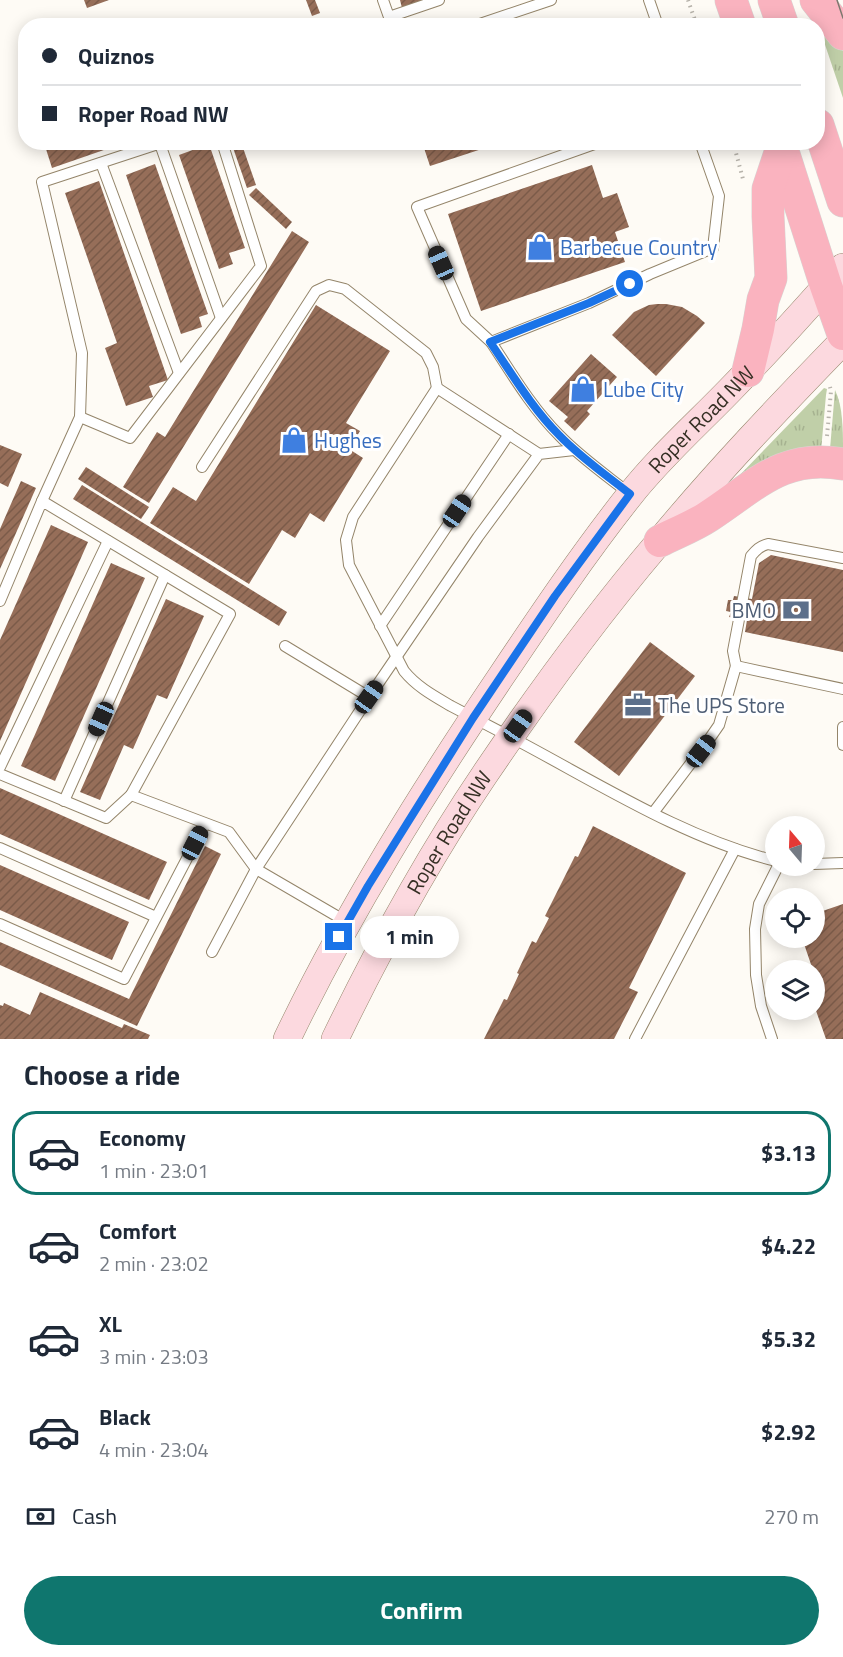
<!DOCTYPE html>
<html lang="en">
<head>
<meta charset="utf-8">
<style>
	body { margin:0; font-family:"Titillium Web",sans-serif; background:#f6f6f7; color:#1f2937; height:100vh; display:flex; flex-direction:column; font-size:22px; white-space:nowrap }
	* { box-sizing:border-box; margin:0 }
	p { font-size:20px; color:#747a83 }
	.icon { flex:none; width:33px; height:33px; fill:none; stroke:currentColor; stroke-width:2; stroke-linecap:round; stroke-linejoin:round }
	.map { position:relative; height:1039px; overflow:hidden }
	.details { display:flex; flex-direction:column; background:#fff; flex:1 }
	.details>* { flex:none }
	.banner { position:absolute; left:18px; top:18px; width:807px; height:132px; border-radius:24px; box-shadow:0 3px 15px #0003; display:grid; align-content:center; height:132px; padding:0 24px; background:#fff }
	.needle { width:39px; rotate:341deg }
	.fabs { position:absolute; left:765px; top:816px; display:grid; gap:12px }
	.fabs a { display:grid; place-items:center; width:60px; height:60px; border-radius:50%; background:#fff; box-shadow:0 3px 15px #0003; font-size:30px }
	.end { position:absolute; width:27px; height:27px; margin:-14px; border:8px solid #1a73e8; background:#fff; box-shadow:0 0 0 3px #fff }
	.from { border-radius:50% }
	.bubble { position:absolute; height:42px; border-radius:21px; background:#fff; box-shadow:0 3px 15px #0003; font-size:20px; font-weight:700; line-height:42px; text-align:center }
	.car { position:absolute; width:18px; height:36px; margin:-18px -9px; border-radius:8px; box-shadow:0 0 4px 2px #0007; background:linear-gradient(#222 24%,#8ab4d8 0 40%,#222 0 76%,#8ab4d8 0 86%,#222 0) }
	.banner b { display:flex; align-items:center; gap:21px; height:57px; font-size:22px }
	.banner b+b { border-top:2px solid #e0e1e3 }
	.banner i { width:15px; height:15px; background:#1f2937 }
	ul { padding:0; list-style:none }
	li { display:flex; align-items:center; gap:18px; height:84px; margin:0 12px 9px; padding:0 12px; border:3px solid transparent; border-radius:24px }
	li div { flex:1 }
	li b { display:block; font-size:22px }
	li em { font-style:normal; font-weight:700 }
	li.selected { border-color:#0f766e }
	li>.icon { width:54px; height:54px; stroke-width:1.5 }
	h2 { padding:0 24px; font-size:27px; line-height:72px }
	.pay { display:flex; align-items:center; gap:15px; height:66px; padding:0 24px; font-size:22px }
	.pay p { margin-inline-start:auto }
	.action { display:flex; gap:12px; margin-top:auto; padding:12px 24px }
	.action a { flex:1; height:69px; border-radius:36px; background:#0f766e; color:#fff; font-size:24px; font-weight:700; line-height:69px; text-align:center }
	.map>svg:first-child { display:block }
	.grass { fill:url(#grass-tufts) }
	.building { fill:url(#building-hatch) }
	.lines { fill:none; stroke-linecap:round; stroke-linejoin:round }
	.service-casing { stroke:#94856a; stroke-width:12 }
	.secondary-casing { stroke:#94856a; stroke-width:28 }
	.primary-casing { stroke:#d7d5d3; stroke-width:33 }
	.path { stroke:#b7b3ab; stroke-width:4; stroke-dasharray:1.5 4.5; stroke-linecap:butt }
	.service { stroke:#fff; stroke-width:10 }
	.secondary { stroke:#fcd9df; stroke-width:27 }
	.primary { stroke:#fab3bf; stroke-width:32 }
	.tram { stroke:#7d786e; stroke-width:1.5 }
	.route { stroke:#1a73e8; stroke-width:8 }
	.labels { text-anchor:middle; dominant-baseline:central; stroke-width:6; stroke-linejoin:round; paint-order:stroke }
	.shop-label { font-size:21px; fill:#366cbe; stroke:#fff; text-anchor:start }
	.street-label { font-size:21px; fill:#352f24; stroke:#fff }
	.service-label { font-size:21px; fill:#4e5e75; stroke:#fff; text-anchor:end }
</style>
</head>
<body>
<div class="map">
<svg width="843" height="1039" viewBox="0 0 843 1039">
	<defs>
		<pattern id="grass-tufts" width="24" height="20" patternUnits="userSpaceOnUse" patternTransform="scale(1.5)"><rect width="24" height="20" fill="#c0cfa8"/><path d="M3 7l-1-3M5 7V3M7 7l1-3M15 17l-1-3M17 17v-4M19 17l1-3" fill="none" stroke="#a6b290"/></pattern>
		<pattern id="building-hatch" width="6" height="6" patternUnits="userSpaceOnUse" patternTransform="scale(1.5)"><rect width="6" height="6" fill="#966e59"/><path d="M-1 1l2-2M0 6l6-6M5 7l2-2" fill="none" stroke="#7b5b49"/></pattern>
	</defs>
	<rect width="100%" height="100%" fill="#fefbf5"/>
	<g class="grass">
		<polygon points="818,24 840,46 843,51 843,98"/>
		<polygon points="824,388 827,389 826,395 821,451 734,481"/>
		<path d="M835,390C843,406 843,431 843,451L830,449Z"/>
	</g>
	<g class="building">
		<polygon points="84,0 109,0 87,8"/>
		<polygon points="306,0 315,0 320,13 312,16"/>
		<polygon points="400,0 423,0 402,8"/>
		<polygon points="63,142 124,142 124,143 52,168 46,149"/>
		<polygon points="231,142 241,142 256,185 247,188"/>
		<polygon points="422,142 500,142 500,143 430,166"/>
		<polygon points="209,144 245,248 229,253 233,264 219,269 179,155"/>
		<polygon points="155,164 208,314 199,317 202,327 181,334 126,175"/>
		<polygon points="592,165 603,198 617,193 629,227 615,232 625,262 481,311 448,214"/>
		<polygon points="99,181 168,380 149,386 153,397 126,406 105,348 117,343 65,193"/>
		<polygon points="256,188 292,222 286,229 249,195"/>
		<polygon points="292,231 309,242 149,503 123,487 157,432 165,437"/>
		<polygon points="657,304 666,304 682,307 697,316 705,323 656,376 612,335 634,312 649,305"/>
		<polygon points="316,305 390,351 346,423 360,431 349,449 363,458 324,522 310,513 295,538 282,530 249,584 150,523 173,487 196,501"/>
		<polygon points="591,354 617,377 587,411 590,414 575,431 564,421 568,417 549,401"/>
		<polygon points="0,445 22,454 8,487 0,483"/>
		<polygon points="86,467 149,507 141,519 78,479"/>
		<polygon points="21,481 36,488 0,569 0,529"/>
		<polygon points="82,485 287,612 279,626 73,499"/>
		<polygon points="51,525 88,542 0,741 0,640"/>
		<polygon points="771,555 843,570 843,652 745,632 747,620 729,617 731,612 726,611 728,600 733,600 734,596 752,599 759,563"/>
		<polygon points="111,563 145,578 55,781 21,766"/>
		<polygon points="166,599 204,616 167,699 157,695 133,749 124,745 100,800 80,792"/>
		<polygon points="650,642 695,676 619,776 574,742"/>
		<polygon points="0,788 167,862 149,900 0,834"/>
		<polygon points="593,826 686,873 629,988 638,992 614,1039 484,1039 504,999 507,1000 519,974 517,973 532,941 536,943 549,918 545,916 575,856 578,857"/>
		<polygon points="205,846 221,854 137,1026 0,965 0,942 129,999"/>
		<polygon points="0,865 129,922 112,960 0,910"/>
		<polygon points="843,904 843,1039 826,1039 814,1005 814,983 817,982 802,938 814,938 814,914"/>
		<polygon points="40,992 122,1028 124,1024 150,1035 148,1039 0,1039 0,1005 3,1006 4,1003 30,1015"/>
	</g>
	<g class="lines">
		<defs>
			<g id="service">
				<polyline points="383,0 389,17 439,0"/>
				<polyline points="649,0 658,26"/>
				<polyline points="389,17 399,26"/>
				<polyline points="474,26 551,0"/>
				<polyline points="160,144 221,318"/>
				<polyline points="101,163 179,373"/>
				<polyline points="491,342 466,319 417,207 600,142"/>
				<polyline points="80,417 130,438 261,266 222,142"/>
				<path d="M539,454L437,388L353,517L346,540L349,565L404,671C417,687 434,696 451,706C474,718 497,730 520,742C601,785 686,839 776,861"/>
				<polyline points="202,467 316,291 329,285 345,289 426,353 433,367 437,388"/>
				<path d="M630,494C606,475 580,457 559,435C532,408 512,374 491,342L589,303L650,274L713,248L719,196L700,142"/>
				<polyline points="42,501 80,417 82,353 42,182 164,142"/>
				<polyline points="0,601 42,501 230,614 131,795 229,832 256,869 212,952"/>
				<polyline points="380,626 509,434"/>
				<polyline points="285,646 369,697 256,869 347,922"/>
				<path d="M736,666L733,651L751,556C756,550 760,546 768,544L843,558"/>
				<polyline points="369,697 478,537 539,454 574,450"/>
				<polyline points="843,727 843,745"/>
				<polyline points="0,767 108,541"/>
				<polyline points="0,774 106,818 131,795"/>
				<polyline points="64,801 165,575"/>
				<polyline points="653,813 710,738 719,725 736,666 843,689"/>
				<polyline points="0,848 156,917"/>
				<polyline points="814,864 843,863"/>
				<polyline points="0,924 124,979 205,824"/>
				<polyline points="635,1039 735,849"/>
				<polyline points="772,1039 761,1006 756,975 755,929 759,904 778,866"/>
			</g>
			<g id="secondary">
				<path id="s1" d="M287,1039C348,912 423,792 502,675C543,614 584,553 630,495C659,458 696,425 729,391C768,351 806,309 843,267"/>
				<path id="s2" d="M335,1039C379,948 428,858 485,774C539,694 596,616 659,542C717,472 780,406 843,341"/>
			</g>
			<g id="primary">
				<polyline points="731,0 740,26"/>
				<polyline points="774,0 783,26"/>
				<polyline points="816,0 843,34"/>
				<polyline points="818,125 843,201"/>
				<polyline points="780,142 826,286 843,334"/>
				<polyline points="748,371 758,329 763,300 771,278 768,216 768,189 782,147"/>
				<path d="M660,541C676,533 694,526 709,516C755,486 783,453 843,464"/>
			</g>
		</defs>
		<use href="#service" class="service-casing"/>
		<use href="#secondary" class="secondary-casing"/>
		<use href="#primary" class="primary-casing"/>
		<g class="path">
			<polyline points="688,0 697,26"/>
			<polyline points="733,142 743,179"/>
			<polyline points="827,436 831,391 830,387"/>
		</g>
		<use href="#service" class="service"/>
		<use href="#secondary" class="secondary"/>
		<use href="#primary" class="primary"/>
		<polyline class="tram" points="837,0 843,18"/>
	</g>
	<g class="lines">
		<path class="route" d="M339,937L368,886L473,718L555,596L630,494C606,475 580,457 559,435C532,408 512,374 490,342L589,303L630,284"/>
	</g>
	<defs>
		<symbol id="shop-bare" viewBox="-9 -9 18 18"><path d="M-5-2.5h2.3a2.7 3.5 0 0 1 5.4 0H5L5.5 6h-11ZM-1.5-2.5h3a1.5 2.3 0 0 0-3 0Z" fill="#3f7fe0" stroke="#fff" stroke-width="2.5" paint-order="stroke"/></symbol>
		<symbol id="bank-bare" viewBox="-9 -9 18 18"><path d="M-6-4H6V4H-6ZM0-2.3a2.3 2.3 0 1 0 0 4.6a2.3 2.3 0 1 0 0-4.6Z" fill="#5c6f8a" stroke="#fff" stroke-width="2.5" paint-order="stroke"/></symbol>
		<symbol id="office-bare" viewBox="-9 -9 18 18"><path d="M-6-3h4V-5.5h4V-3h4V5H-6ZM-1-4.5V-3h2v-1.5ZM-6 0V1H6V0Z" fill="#5c6f8a" stroke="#fff" stroke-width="2.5" paint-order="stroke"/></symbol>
	</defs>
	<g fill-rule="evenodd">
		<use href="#shop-bare" x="521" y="228" width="38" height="38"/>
		<use href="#shop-bare" x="564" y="370" width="38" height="38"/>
		<use href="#shop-bare" x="275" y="421" width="38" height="38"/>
		<use href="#bank-bare" x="777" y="591" width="38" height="38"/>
		<use href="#office-bare" x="619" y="686" width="38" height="38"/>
	</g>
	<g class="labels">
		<g class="shop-label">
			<text x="560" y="247">Barbecue Country</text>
			<text x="603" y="389">Lube City</text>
			<text x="314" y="440">Hughes</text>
		</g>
		<g class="street-label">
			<text stroke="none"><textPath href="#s1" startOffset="748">Roper Road NW</textPath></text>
			<text stroke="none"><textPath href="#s2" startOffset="236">Roper Road NW</textPath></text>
		</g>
		<g class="service-label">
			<text x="776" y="610">BMO</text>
			<text x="658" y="705" text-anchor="start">The UPS Store</text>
		</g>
	</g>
</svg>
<div class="fabs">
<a><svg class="needle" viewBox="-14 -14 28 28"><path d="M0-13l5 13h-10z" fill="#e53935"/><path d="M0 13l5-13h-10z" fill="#747a83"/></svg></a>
<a><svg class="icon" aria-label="locate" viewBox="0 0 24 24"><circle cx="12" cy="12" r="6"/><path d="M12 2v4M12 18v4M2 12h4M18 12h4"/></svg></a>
<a><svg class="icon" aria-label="layers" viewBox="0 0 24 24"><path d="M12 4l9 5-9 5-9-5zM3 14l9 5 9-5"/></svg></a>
</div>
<i class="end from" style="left:630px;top:284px"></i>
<i class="end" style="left:339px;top:937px"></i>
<div class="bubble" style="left:360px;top:916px;width:99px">1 min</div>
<i class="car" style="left:441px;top:263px;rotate:336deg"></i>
<i class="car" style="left:457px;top:511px;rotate:34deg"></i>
<i class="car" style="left:369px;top:697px;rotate:35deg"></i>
<i class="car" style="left:101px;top:719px;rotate:204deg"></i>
<i class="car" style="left:518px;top:726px;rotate:35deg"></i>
<i class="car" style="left:701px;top:751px;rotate:38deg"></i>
<i class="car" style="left:195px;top:843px;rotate:27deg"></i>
<div class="banner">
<b><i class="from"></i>Quiznos</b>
<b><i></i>Roper Road NW</b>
</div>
</div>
<section class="details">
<h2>Choose a ride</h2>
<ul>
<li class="selected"><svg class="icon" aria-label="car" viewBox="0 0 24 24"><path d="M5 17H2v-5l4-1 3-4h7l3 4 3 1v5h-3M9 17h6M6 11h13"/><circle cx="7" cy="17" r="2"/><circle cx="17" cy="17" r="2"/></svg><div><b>Economy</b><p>1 min · 23:01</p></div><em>$3.13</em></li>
<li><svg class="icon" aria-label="car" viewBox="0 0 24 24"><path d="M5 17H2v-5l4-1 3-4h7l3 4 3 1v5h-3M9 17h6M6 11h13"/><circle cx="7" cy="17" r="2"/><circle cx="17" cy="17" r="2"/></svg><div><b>Comfort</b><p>2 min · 23:02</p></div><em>$4.22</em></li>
<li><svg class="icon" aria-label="car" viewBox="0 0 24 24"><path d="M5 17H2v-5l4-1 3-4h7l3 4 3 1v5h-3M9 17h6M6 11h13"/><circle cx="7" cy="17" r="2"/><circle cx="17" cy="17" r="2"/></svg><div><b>XL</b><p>3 min · 23:03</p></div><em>$5.32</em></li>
<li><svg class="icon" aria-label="car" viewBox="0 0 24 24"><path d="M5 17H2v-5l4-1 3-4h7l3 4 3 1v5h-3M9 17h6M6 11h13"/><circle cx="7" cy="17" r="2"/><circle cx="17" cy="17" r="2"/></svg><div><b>Black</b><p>4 min · 23:04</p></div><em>$2.92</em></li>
</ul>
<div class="pay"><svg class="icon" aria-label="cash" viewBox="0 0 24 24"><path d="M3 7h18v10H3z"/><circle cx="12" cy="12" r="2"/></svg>Cash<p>270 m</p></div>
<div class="action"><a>Confirm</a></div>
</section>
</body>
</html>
